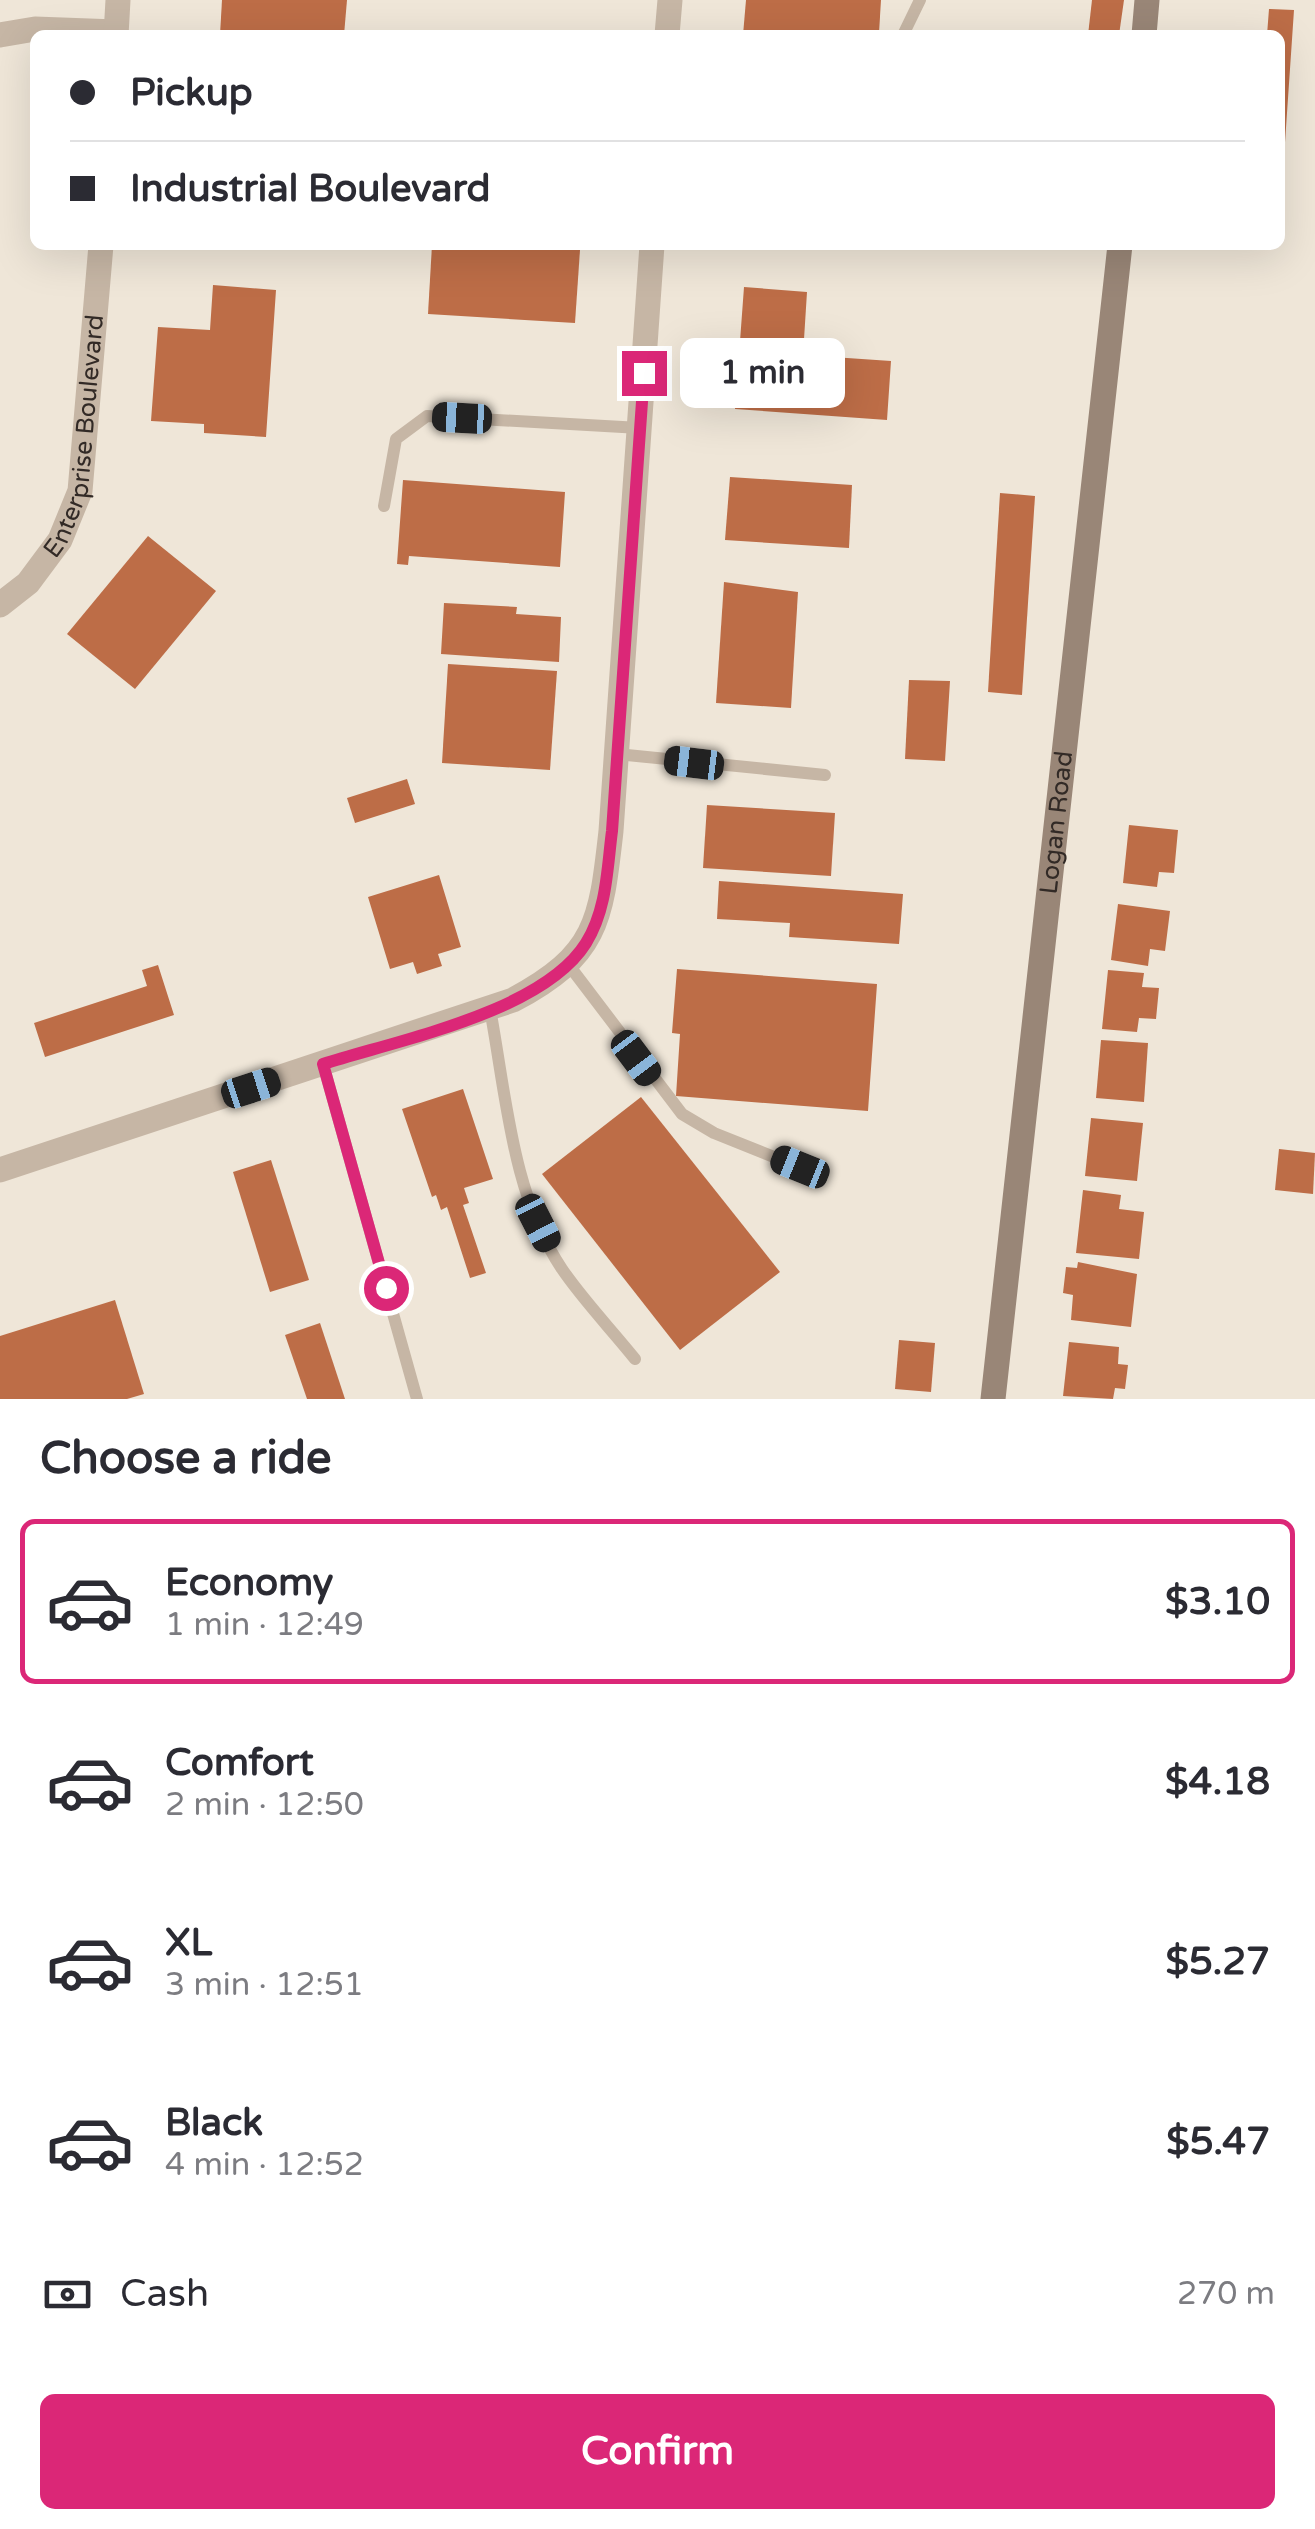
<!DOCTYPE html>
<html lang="en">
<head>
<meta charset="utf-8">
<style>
	body { margin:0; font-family:"Varela Round",sans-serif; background:#f2f2f3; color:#2b2b33; height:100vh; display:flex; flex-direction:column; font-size:38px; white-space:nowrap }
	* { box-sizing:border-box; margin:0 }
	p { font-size:32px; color:#7c7c81 }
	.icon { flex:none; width:55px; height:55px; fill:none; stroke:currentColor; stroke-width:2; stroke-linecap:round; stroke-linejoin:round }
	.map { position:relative; height:1399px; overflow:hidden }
	.side { display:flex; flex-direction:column; background:#fff; flex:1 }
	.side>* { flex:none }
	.banner { position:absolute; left:30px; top:30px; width:1255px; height:220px; border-radius:15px; box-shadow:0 10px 40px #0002; display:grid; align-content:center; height:220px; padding:0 40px; background:#fff }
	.end { position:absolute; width:45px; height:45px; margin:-22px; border:12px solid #db2777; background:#fff; box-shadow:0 0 0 5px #fff }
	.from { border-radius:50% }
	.bubble { position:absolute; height:70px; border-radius:15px; background:#fff; box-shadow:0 10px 40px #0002; font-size:32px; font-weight:800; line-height:70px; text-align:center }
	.car { position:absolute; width:30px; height:60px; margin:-30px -15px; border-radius:12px; box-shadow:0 0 8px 2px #0007; background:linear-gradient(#222 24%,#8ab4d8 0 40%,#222 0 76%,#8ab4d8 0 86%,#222 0) }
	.banner b { display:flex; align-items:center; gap:35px; height:95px; font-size:38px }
	.banner b+b { border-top:2px solid #e1e1e2 }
	.banner i { width:25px; height:25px; background:#2b2b33 }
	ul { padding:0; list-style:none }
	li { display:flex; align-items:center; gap:30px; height:165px; margin:0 20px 15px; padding:0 20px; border:5px solid transparent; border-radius:15px }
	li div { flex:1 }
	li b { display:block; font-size:38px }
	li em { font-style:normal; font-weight:800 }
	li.selected { border-color:#db2777 }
	li>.icon { width:90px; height:90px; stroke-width:1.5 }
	h2 { padding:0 40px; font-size:45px; line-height:120px }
	.pay { display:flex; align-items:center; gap:25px; height:110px; padding:0 40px; font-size:38px }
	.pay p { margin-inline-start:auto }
	.cta { display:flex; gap:20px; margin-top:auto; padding:20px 40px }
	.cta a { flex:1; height:115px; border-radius:15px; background:#db2777; color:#fff; font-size:40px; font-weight:800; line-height:115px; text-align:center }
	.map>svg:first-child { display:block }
	.building { fill:#bd6d47 }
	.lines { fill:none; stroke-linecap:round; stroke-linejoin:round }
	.lane { stroke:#c6b6a5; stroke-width:12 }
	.street { stroke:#c6b6a5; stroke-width:25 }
	.secondary { stroke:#998677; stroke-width:25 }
	.route { stroke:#db2777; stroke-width:12 }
	.labels { text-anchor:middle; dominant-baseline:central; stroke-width:8; stroke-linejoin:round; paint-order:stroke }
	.street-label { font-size:25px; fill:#322a26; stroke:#f7f0e3 }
</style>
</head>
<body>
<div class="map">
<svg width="1315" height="1399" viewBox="0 0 1315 1399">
	<rect width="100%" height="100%" fill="#efe6d8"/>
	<g class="building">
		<polygon points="222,0 347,0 344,35 220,35"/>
		<polygon points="746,0 881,0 879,33 743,35"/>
		<polygon points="1092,0 1124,0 1119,35 1088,35"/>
		<polygon points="1269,9 1294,10 1284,157 1280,35 1267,35"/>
		<polygon points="432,245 580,250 575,323 428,314"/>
		<polygon points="213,285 276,290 266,437 204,433 204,424 151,421 158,327 210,330"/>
		<polygon points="744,287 807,292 803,355 891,361 887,420 735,409"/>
		<polygon points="730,477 852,485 849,548 725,540"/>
		<polygon points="403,480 565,492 560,567 409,556 408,565 397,564"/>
		<polygon points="1000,493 1035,496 1022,695 988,692"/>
		<polygon points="148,536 216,591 135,689 67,634"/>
		<polygon points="724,582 798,592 791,708 716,703"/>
		<polygon points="444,603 517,607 516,614 561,617 559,662 441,654"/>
		<polygon points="448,664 557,671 550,770 442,763"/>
		<polygon points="909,680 950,681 945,761 905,759"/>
		<polygon points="407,779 415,804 355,823 347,798"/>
		<polygon points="707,805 835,813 831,876 703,868"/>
		<polygon points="1129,825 1178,830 1174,873 1159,872 1157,887 1123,883"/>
		<polygon points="439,875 461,947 438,954 442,966 417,974 413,962 390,969 368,897"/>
		<polygon points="719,881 903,894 899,944 789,937 790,923 717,919"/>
		<polygon points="1118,904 1170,911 1165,951 1150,949 1148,966 1111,960"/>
		<polygon points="158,965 174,1015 45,1057 34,1023 147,986 142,970"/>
		<polygon points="677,969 877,984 868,1111 676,1096 680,1034 672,1033"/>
		<polygon points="1108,970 1144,973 1142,987 1159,988 1156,1019 1139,1018 1137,1032 1102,1029"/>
		<polygon points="1101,1040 1148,1043 1144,1102 1096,1098"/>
		<polygon points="463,1089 493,1179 464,1188 469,1203 463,1205 486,1273 470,1278 447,1207 441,1210 436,1195 432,1197 402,1109"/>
		<polygon points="641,1097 780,1272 680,1350 542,1174"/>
		<polygon points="1091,1118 1143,1123 1137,1181 1085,1176"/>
		<polygon points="1279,1149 1315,1153 1313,1194 1275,1190"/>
		<polygon points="271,1160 309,1280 270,1292 233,1172"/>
		<polygon points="1083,1190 1121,1195 1119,1209 1144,1212 1139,1259 1076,1253"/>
		<polygon points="1078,1262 1137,1274 1131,1327 1071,1320 1073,1295 1063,1293 1066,1267 1077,1268"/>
		<polygon points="115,1300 144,1394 127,1399 0,1399 0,1336"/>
		<polygon points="320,1323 345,1399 307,1399 285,1335"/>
		<polygon points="899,1340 935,1343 931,1392 895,1389"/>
		<polygon points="1069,1342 1119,1347 1118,1364 1128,1365 1125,1389 1115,1388 1113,1399 1063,1396"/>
	</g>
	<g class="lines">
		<g class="lane">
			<polyline points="903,35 920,0"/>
			<polyline points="384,506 396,439 427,416 640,428"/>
			<polyline points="617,754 825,775"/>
			<polyline points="568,964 682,1114 714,1133 799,1167"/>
			<path d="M490,1009C506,1094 512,1195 562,1269C583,1300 611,1329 635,1359"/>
			<polyline points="323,1064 417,1399"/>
		</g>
		<g class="street">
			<polyline points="0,35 35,29 116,32"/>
			<polyline points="116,35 118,0"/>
			<polyline points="667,35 670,0"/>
			<path id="s1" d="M0,605L28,583L60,540L80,491L101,245"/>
			<path d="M0,1170L513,1000C598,955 601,920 611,831L652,245"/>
		</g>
		<g class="secondary">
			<polyline points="1144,35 1147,0"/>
			<path id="s2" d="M993,1399L1120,245"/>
		</g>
	</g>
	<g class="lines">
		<path class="route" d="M386,1288L323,1064C398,1040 543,1012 586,943C607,909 607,869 612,831L644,373"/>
	</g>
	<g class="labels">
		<g class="street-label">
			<text stroke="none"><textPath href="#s1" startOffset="195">Enterprise Boulevard</textPath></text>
			<text stroke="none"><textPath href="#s2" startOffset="580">Logan Road</textPath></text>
		</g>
	</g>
</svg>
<i class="end from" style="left:386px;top:1288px"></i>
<i class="end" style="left:644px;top:373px"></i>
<div class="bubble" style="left:680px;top:338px;width:165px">1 min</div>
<i class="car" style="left:462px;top:418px;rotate:273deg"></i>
<i class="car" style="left:694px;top:763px;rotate:277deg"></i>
<i class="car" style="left:636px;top:1058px;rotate:143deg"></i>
<i class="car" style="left:251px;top:1088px;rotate:72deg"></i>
<i class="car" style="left:800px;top:1167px;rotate:292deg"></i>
<i class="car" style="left:538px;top:1223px;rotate:153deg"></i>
<div class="banner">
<b><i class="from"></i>Pickup</b>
<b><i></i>Industrial Boulevard</b>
</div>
</div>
<section class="side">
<h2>Choose a ride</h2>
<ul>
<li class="selected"><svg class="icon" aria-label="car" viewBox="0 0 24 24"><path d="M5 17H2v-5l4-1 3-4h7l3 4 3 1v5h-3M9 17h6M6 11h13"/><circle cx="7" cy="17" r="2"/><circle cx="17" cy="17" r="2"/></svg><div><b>Economy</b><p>1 min · 12:49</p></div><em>$3.10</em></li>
<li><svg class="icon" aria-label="car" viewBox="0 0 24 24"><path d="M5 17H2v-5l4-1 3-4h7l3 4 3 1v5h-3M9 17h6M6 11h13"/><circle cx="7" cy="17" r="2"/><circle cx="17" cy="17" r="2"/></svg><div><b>Comfort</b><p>2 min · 12:50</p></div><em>$4.18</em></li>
<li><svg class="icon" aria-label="car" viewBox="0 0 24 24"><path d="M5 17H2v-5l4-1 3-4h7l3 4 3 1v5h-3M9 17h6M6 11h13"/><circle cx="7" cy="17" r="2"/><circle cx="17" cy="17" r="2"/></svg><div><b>XL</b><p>3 min · 12:51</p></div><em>$5.27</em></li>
<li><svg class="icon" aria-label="car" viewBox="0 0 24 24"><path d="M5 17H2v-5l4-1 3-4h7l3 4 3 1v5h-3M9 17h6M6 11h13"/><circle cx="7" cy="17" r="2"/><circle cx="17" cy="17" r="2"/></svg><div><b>Black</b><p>4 min · 12:52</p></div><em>$5.47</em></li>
</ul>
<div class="pay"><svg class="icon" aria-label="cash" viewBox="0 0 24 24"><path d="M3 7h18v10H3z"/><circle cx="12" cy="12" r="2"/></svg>Cash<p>270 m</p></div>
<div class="cta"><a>Confirm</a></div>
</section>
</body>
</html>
